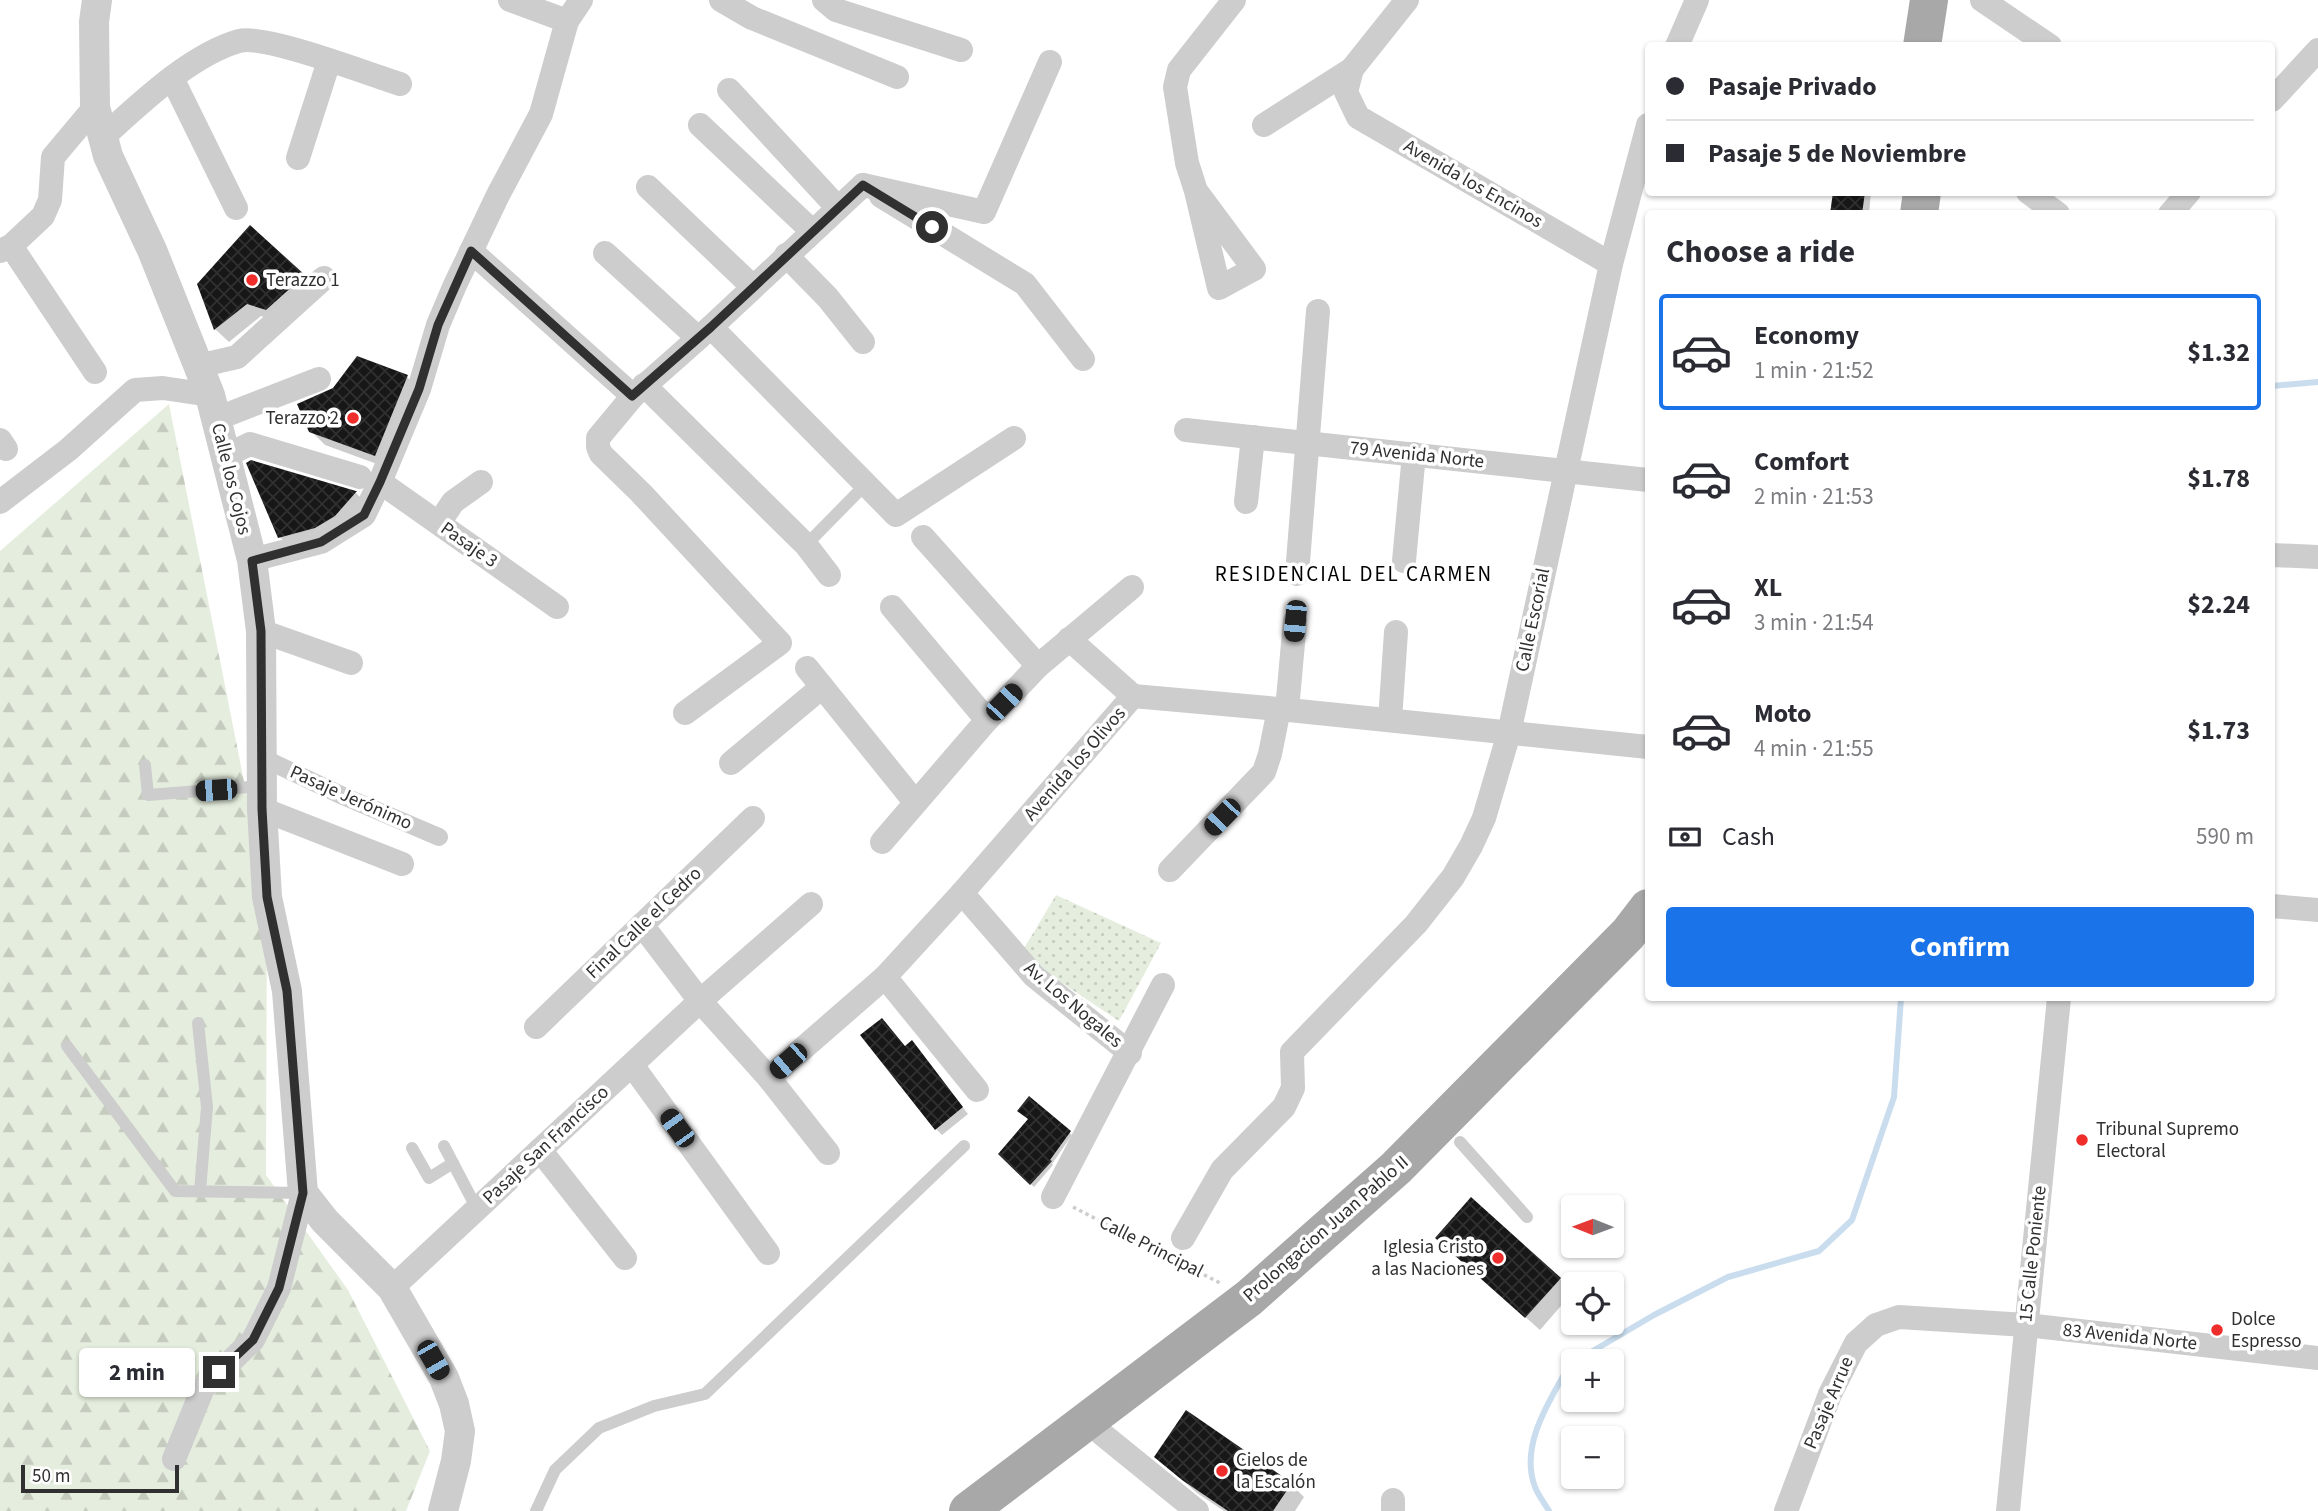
<!DOCTYPE html>
<html lang="en">
<head>
<meta charset="utf-8">
<style>
	body { margin:0; font-family:"Source Sans 3",sans-serif; background:#f7f7f7; color:#2b2b33; height:100vh; display:flex; flex-direction:column; font-size:26px; white-space:nowrap }
	* { box-sizing:border-box; margin:0 }
	p { font-size:23px; color:#7c7c81 }
	.icon { flex:none; width:38px; height:38px; fill:none; stroke:currentColor; stroke-width:2; stroke-linecap:round; stroke-linejoin:round }
	.map { position:relative; flex:1; overflow:hidden }
	.side { position:absolute; left:1645px; top:210px; width:630px; height:791px; display:flex; flex-direction:column; background:#fff; border-radius:7px; box-shadow:0 2px 5px #0004 }
	.side>* { flex:none }
	.banner { position:absolute; left:1645px; top:42px; width:630px; height:154px; border-radius:7px; box-shadow:0 2px 5px #0004; display:grid; align-content:center; height:154px; padding:0 21px; background:#fff }
	.needle { width:46px; rotate:271deg }
	.fabs { position:absolute; left:1561px; top:1195px; display:grid; gap:14px }
	.fabs a { display:grid; place-items:center; width:63px; height:63px; border-radius:7px; background:#fff; box-shadow:0 2px 5px #0004; font-size:35px }
	.scale { position:absolute; left:21px; bottom:18px; width:158px; box-sizing:border-box; padding-left:7px; border:4px solid #303030; border-top:0; font-size:19px; line-height:24px; white-space:nowrap; color:#303030; -webkit-text-stroke:5px #fff; paint-order:stroke }
	.end { position:absolute; width:32px; height:32px; margin:-16px; border:9px solid #303030; background:#fff; box-shadow:0 0 0 4px #fff }
	.from { border-radius:50% }
	.bubble { position:absolute; height:49px; border-radius:7px; background:#fff; box-shadow:0 2px 5px #0004; font-size:23px; font-weight:700; line-height:49px; text-align:center }
	.car { position:absolute; width:21px; height:42px; margin:-21px -10px; border-radius:9px; box-shadow:0 0 5px 2px #0007; background:linear-gradient(#222 24%,#8ab4d8 0 40%,#222 0 76%,#8ab4d8 0 86%,#222 0) }
	.banner b { display:flex; align-items:center; gap:24px; height:66px; font-size:26px }
	.banner b+b { border-top:2px solid #e1e1e2 }
	.banner i { width:18px; height:18px; background:#2b2b33 }
	ul { padding:0; list-style:none }
	li { display:flex; align-items:center; gap:21px; height:116px; margin:0 14px 10px; padding:0 7px; border:4px solid transparent; border-radius:7px }
	li div { flex:1 }
	li b { display:block; font-size:26px }
	li em { font-style:normal; font-weight:700 }
	li.selected { border-color:#1a73e8 }
	li>.icon { width:63px; height:63px; stroke-width:1.5 }
	h2 { padding:0 21px; font-size:32px; line-height:84px }
	.pay { display:flex; align-items:center; gap:18px; height:77px; padding:0 21px; font-size:26px }
	.pay p { margin-inline-start:auto }
	.action { display:flex; gap:14px; margin-top:auto; padding:14px 21px }
	.action a { flex:1; height:80px; border-radius:7px; background:#1a73e8; color:#fff; font-size:28px; font-weight:700; line-height:80px; text-align:center }
	.map>svg:first-child { display:block }
	.forest { fill:url(#forest-firs) }
	.park { fill:url(#park-dots) }
	.shadow { fill:#0003 }
	.lines { fill:none; stroke-linecap:round; stroke-linejoin:round }
	.stream { stroke:#c9ddee; stroke-width:6 }
	.building { fill:url(#building-cross-hatch) }
	.path { stroke:#cdcdcd; stroke-width:3.5; stroke-dasharray:3.5 3.5; stroke-linecap:butt }
	.service { stroke:#cdcdcd; stroke-width:12 }
	.pedestrian { stroke:#cdcdcd; stroke-width:18 }
	.minor { stroke:#cdcdcd; stroke-width:24 }
	.tertiary { stroke:#cdcdcd; stroke-width:30 }
	.primary { stroke:#a8a8a8; stroke-width:38 }
	.route { stroke:#303030; stroke-width:9 }
	.poi-dot { fill:#ef2e2b; stroke:#fff; stroke-width:2.5 }
	.labels { text-anchor:middle; dominant-baseline:central; stroke-width:7; stroke-linejoin:round; paint-order:stroke }
	.street-label { font-size:19px; fill:#303030; stroke:#fff }
	.poi-label { font-size:19px; fill:#303030; stroke:#fff; text-anchor:start }
	.neighbourhood-label { font-size:21px; letter-spacing:2px; fill:#000; stroke:#fff }
</style>
</head>
<body>
<div class="map">
<svg width="2318" height="1511" viewBox="0 0 2318 1511">
	<defs>
		<pattern id="forest-firs" width="22" height="20" patternUnits="userSpaceOnUse" patternTransform="scale(1.75)"><rect width="22" height="20" fill="#e5eede"/><path d="M5 1l3.5 6h-7zM16 11l3.5 6h-7z" fill="#c5ccbf"/></pattern>
		<pattern id="park-dots" width="8" height="8" patternUnits="userSpaceOnUse" patternTransform="scale(1.75)"><rect width="8" height="8" fill="#e5eede"/><path d="M2 2h.1M6 6h.1" fill="none" stroke="#c5ccbf" stroke-width="1.8" stroke-linecap="round"/></pattern>
		<pattern id="building-cross-hatch" width="8" height="8" patternUnits="userSpaceOnUse" patternTransform="scale(1.75)"><rect width="8" height="8" fill="#171717"/><path d="M0 0l8 8M0 8l8-8" fill="none" stroke="#303030"/></pattern>
	</defs>
	<rect width="100%" height="100%" fill="#fff"/>
	<polygon class="forest" points="169,404 267,897 266,1175 348,1290 430,1451 406,1511 0,1511 0,551"/>
	<polygon class="park" points="1056,895 1161,943 1119,1021 1020,955"/>
	<g class="shadow">
		<polygon points="1868,42 1896,43 1899,46 1867,46"/>
		<polygon points="1835,192 1871,192 1869,214 1832,214"/>
		<polygon points="250,227 317,289 280,323 261,316 229,342 215,329"/>
		<polygon points="407,377 420,390 388,468 325,445 311,431 334,389"/>
		<polygon points="251,462 356,493 365,502 289,547 280,537"/>
		<polygon points="905,1048 917,1049 968,1114 942,1135 936,1129"/>
		<polygon points="1029,1098 1072,1135 1052,1164 1053,1165 1034,1187 1017,1171 1030,1119"/>
		<polygon points="1451,1251 1560,1279 1573,1292 1540,1330"/>
		<polygon points="1157,1457 1291,1484 1304,1497 1295,1511 1224,1511 1197,1493"/>
	</g>
	<g class="lines">
		<g class="stream">
			<polyline points="2272,386 2318,382"/>
			<polyline points="1574,1362 1654,1315 1728,1277 1819,1251 1852,1220 1894,1097 1901,998"/>
			<path d="M1549,1511C1545,1504 1538,1495 1535,1487C1519,1445 1550,1400 1570,1364L1573,1362"/>
		</g>
	</g>
	<g class="building">
		<polygon points="1833,192 1865,192 1862,214 1830,214"/>
		<polygon points="250,225 305,275 266,310 247,304 214,330 197,284"/>
		<polygon points="357,356 408,375 375,456 309,432 297,404 333,388"/>
		<polygon points="251,460 356,491 357,491 335,516 315,528 278,538 246,463"/>
		<polygon points="882,1018 905,1046 912,1040 963,1107 935,1130 860,1035"/>
		<polygon points="1029,1096 1071,1131 1050,1160 1052,1161 1030,1185 998,1154 1028,1119 1017,1111"/>
		<polygon points="1471,1197 1561,1278 1525,1318 1435,1238"/>
		<polygon points="1186,1410 1292,1483 1273,1511 1228,1511 1182,1480 1154,1457"/>
	</g>
	<g class="lines">
		<g class="path">
			<polyline points="1073,1207 1166,1255"/>
			<polyline points="1179,1262 1222,1284"/>
		</g>
		<g class="service">
			<polyline points="806,545 866,484"/>
			<polyline points="145,765 148,795 262,786"/>
			<polyline points="198,1023 207,1107 200,1191"/>
			<polyline points="67,1046 175,1191 303,1193"/>
			<polyline points="1460,1142 1527,1217"/>
			<polyline points="444,1146 477,1209"/>
			<polyline points="412,1148 429,1178 453,1163"/>
			<polyline points="536,1511 555,1470 599,1428 654,1406 705,1394 964,1146"/>
		</g>
		<polyline class="pedestrian" points="263,758 343,796 439,837"/>
		<g class="minor">
			<polyline points="510,0 567,21"/>
			<polyline points="721,0 752,18 897,77"/>
			<polyline points="824,0 836,10 961,50"/>
			<polyline points="1407,0 1352,69 1346,92 1358,117 1611,264"/>
			<polyline points="1982,0 2050,46"/>
			<polyline points="1677,46 1697,0"/>
			<polyline points="172,78 236,208"/>
			<polyline points="729,90 838,208"/>
			<polyline points="2272,100 2318,50"/>
			<polyline points="700,125 812,231"/>
			<polyline points="1264,125 1352,69"/>
			<path d="M103,137C140,104 190,55 239,41C265,34 368,74 400,84"/>
			<polyline points="298,158 329,61"/>
			<polyline points="863,185 984,212 1050,62"/>
			<polyline points="648,187 752,286"/>
			<polyline points="1196,191 1254,269 1219,288 1196,191 1187,163 1175,87 1179,70 1234,0"/>
			<polyline points="2028,192 2058,214"/>
			<polyline points="881,196 1025,284 1083,359"/>
			<polyline points="2170,214 2189,192"/>
			<polyline points="11,246 95,372"/>
			<polyline points="0,251 11,246 43,216 50,200 53,157 95,107"/>
			<polyline points="471,251 633,396 711,327 863,185"/>
			<polyline points="605,253 698,338"/>
			<polyline points="786,255 828,298 863,342"/>
			<polyline points="711,327 896,515 1014,438"/>
			<polyline points="198,366 237,357 324,278"/>
			<polyline points="644,385 806,545 829,575"/>
			<polyline points="633,396 598,438 598,447 601,454 641,493 780,643 685,713"/>
			<polyline points="216,419 319,379"/>
			<polyline points="1186,430 1648,480"/>
			<polyline points="0,440 6,449"/>
			<polyline points="225,456 250,444 360,477"/>
			<polyline points="380,482 557,607"/>
			<polyline points="0,502 68,450 135,390 163,388 210,395"/>
			<polyline points="1246,502 1253,437"/>
			<polyline points="439,523 453,502 481,482"/>
			<polyline points="923,537 1038,666"/>
			<polyline points="2272,555 2318,557"/>
			<polyline points="252,560 321,542 364,515 380,482 419,389 438,325 455,285 498,195 541,114 567,21 581,0"/>
			<polyline points="1404,561 1414,454"/>
			<polyline points="1297,574 1318,311"/>
			<polyline points="892,607 987,720"/>
			<polyline points="261,631 351,663"/>
			<polyline points="1069,639 1133,696"/>
			<polyline points="807,668 915,802"/>
			<polyline points="1133,696 1279,709 1648,747"/>
			<polyline points="1287,710 1295,621"/>
			<polyline points="1390,720 1396,632"/>
			<polyline points="731,763 822,687"/>
			<polyline points="262,809 402,864"/>
			<polyline points="882,842 987,720 1038,666 1132,587"/>
			<polyline points="1170,870 1264,772 1270,754 1279,709"/>
			<polyline points="962,893 1034,976 1130,1053"/>
			<polyline points="2272,906 2318,910"/>
			<polyline points="642,925 700,1001 769,1078 828,1153"/>
			<polyline points="885,977 977,1090"/>
			<polyline points="536,1027 753,818"/>
			<polyline points="632,1065 768,1253"/>
			<polyline points="769,1078 885,977 962,893 1133,696"/>
			<polyline points="540,1150 625,1258"/>
			<polyline points="1053,1197 1163,985"/>
			<polyline points="1183,1238 1222,1170 1284,1107 1293,1088 1292,1052 1416,924 1453,877 1471,846 1484,818 1509,733 1611,264 1648,125"/>
			<polyline points="392,1288 700,1001 811,904"/>
			<polyline points="1102,1434 1197,1511"/>
			<polyline points="174,1459 203,1388 253,1340 279,1288 303,1193"/>
			<polyline points="1393,1500 1393,1511"/>
			<polyline points="1786,1511 1830,1394 1856,1343 1876,1325 1899,1317 2026,1325 2318,1358"/>
			<polyline points="2008,1511 2059,998"/>
		</g>
		<polyline class="tertiary" points="97,0 94,22 95,107 103,137 108,156 152,250 210,395 252,560 261,631 262,809 267,897 287,991 303,1193 325,1221 392,1288 444,1378 454,1404 460,1431 456,1461 443,1511"/>
		<g class="primary">
			<polyline points="1922,46 1929,0"/>
			<polyline points="1919,214 1922,192"/>
			<polyline points="968,1511 1249,1298 1396,1168 1628,934 1648,908"/>
		</g>
	</g>
	<g class="lines">
		<polyline class="route" points="219,1372 253,1340 279,1288 303,1193 287,991 267,897 262,809 261,631 252,561 321,542 364,515 380,482 419,389 438,325 471,251 632,396 711,327 863,185 932,227"/>
	</g>
	<g class="poi-dot">
		<circle cx="252" cy="280" r="7"/>
		<circle cx="353" cy="418" r="7"/>
		<circle cx="2082" cy="1140" r="7"/>
		<circle cx="1498" cy="1258" r="7"/>
		<circle cx="2217" cy="1330" r="7"/>
		<circle cx="1222" cy="1471" r="7"/>
	</g>
	<g class="labels">
		<g class="street-label">
			<text transform="translate(1473 184) rotate(30)">Avenida los Encinos</text>
			<text transform="translate(1417 455) rotate(6)">79 Avenida Norte</text>
			<text transform="translate(231 479) rotate(76)">Calle los Cojos</text>
			<text transform="translate(469 545) rotate(35)">Pasaje 3</text>
			<text transform="translate(1533 620) rotate(-78)">Calle Escorial</text>
			<text transform="translate(1075 764) rotate(-49)">Avenida los Olivos</text>
			<text transform="translate(351 798) rotate(24)">Pasaje Jerónimo</text>
			<text transform="translate(644 923) rotate(-44)">Final Calle el Cedro</text>
			<text transform="translate(1073 1005) rotate(40)">Av. Los Nogales</text>
			<text transform="translate(546 1145) rotate(-43)">Pasaje San Francisco</text>
			<text transform="translate(1326 1229) rotate(-41)">Prolongacion Juan Pablo II</text>
			<text transform="translate(1151 1247) rotate(27)">Calle Principal</text>
			<text transform="translate(2033 1254) rotate(-84)">15 Calle Poniente</text>
			<text transform="translate(2130 1337) rotate(6)">83 Avenida Norte</text>
			<text transform="translate(1829 1403) rotate(-67)">Pasaje Arrue</text>
		</g>
		<g class="poi-label">
			<text x="266" y="280">Terazzo 1</text>
			<text x="339" y="418" text-anchor="end">Terazzo 2</text>
			<text x="2096" y="1129">Tribunal Supremo<tspan x="2096" dy="22">Electoral</tspan></text>
			<text x="1484" y="1247" text-anchor="end">Iglesia Cristo<tspan x="1484" dy="22">a las Naciones</tspan></text>
			<text x="2231" y="1319">Dolce<tspan x="2231" dy="22">Espresso</tspan></text>
			<text x="1236" y="1460">Cielos de<tspan x="1236" dy="22">la Escalón</tspan></text>
		</g>
		<g class="neighbourhood-label">
			<text x="1354" y="574">RESIDENCIAL DEL CARMEN</text>
		</g>
	</g>
</svg>
<div class="fabs">
<a><svg class="needle" viewBox="-14 -14 28 28"><path d="M0-13l5 13h-10z" fill="#e53935"/><path d="M0 13l5-13h-10z" fill="#7c7c81"/></svg></a>
<a><svg class="icon" aria-label="locate" viewBox="0 0 24 24"><circle cx="12" cy="12" r="6"/><path d="M12 2v4M12 18v4M2 12h4M18 12h4"/></svg></a>
<a>+</a>
<a>−</a>
</div>
<div class="scale">50 m</div>
<i class="end from" style="left:932px;top:227px"></i>
<i class="end" style="left:219px;top:1372px"></i>
<div class="bubble" style="left:79px;top:1348px;width:116px">2 min</div>
<i class="car" style="left:1295px;top:621px;rotate:185deg"></i>
<i class="car" style="left:1004px;top:702px;rotate:44deg"></i>
<i class="car" style="left:216px;top:790px;rotate:266deg"></i>
<i class="car" style="left:1222px;top:817px;rotate:224deg"></i>
<i class="car" style="left:788px;top:1061px;rotate:229deg"></i>
<i class="car" style="left:677px;top:1128px;rotate:324deg"></i>
<i class="car" style="left:433px;top:1360px;rotate:150deg"></i>
<div class="banner">
<b><i class="from"></i>Pasaje Privado</b>
<b><i></i>Pasaje 5 de Noviembre</b>
</div>
<section class="side">
<h2>Choose a ride</h2>
<ul>
<li class="selected"><svg class="icon" aria-label="car" viewBox="0 0 24 24"><path d="M5 17H2v-5l4-1 3-4h7l3 4 3 1v5h-3M9 17h6M6 11h13"/><circle cx="7" cy="17" r="2"/><circle cx="17" cy="17" r="2"/></svg><div><b>Economy</b><p>1 min · 21:52</p></div><em>$1.32</em></li>
<li><svg class="icon" aria-label="car" viewBox="0 0 24 24"><path d="M5 17H2v-5l4-1 3-4h7l3 4 3 1v5h-3M9 17h6M6 11h13"/><circle cx="7" cy="17" r="2"/><circle cx="17" cy="17" r="2"/></svg><div><b>Comfort</b><p>2 min · 21:53</p></div><em>$1.78</em></li>
<li><svg class="icon" aria-label="car" viewBox="0 0 24 24"><path d="M5 17H2v-5l4-1 3-4h7l3 4 3 1v5h-3M9 17h6M6 11h13"/><circle cx="7" cy="17" r="2"/><circle cx="17" cy="17" r="2"/></svg><div><b>XL</b><p>3 min · 21:54</p></div><em>$2.24</em></li>
<li><svg class="icon" aria-label="car" viewBox="0 0 24 24"><path d="M5 17H2v-5l4-1 3-4h7l3 4 3 1v5h-3M9 17h6M6 11h13"/><circle cx="7" cy="17" r="2"/><circle cx="17" cy="17" r="2"/></svg><div><b>Moto</b><p>4 min · 21:55</p></div><em>$1.73</em></li>
</ul>
<div class="pay"><svg class="icon" aria-label="cash" viewBox="0 0 24 24"><path d="M3 7h18v10H3z"/><circle cx="12" cy="12" r="2"/></svg>Cash<p>590 m</p></div>
<div class="action"><a>Confirm</a></div>
</section>
</div>
</body>
</html>
